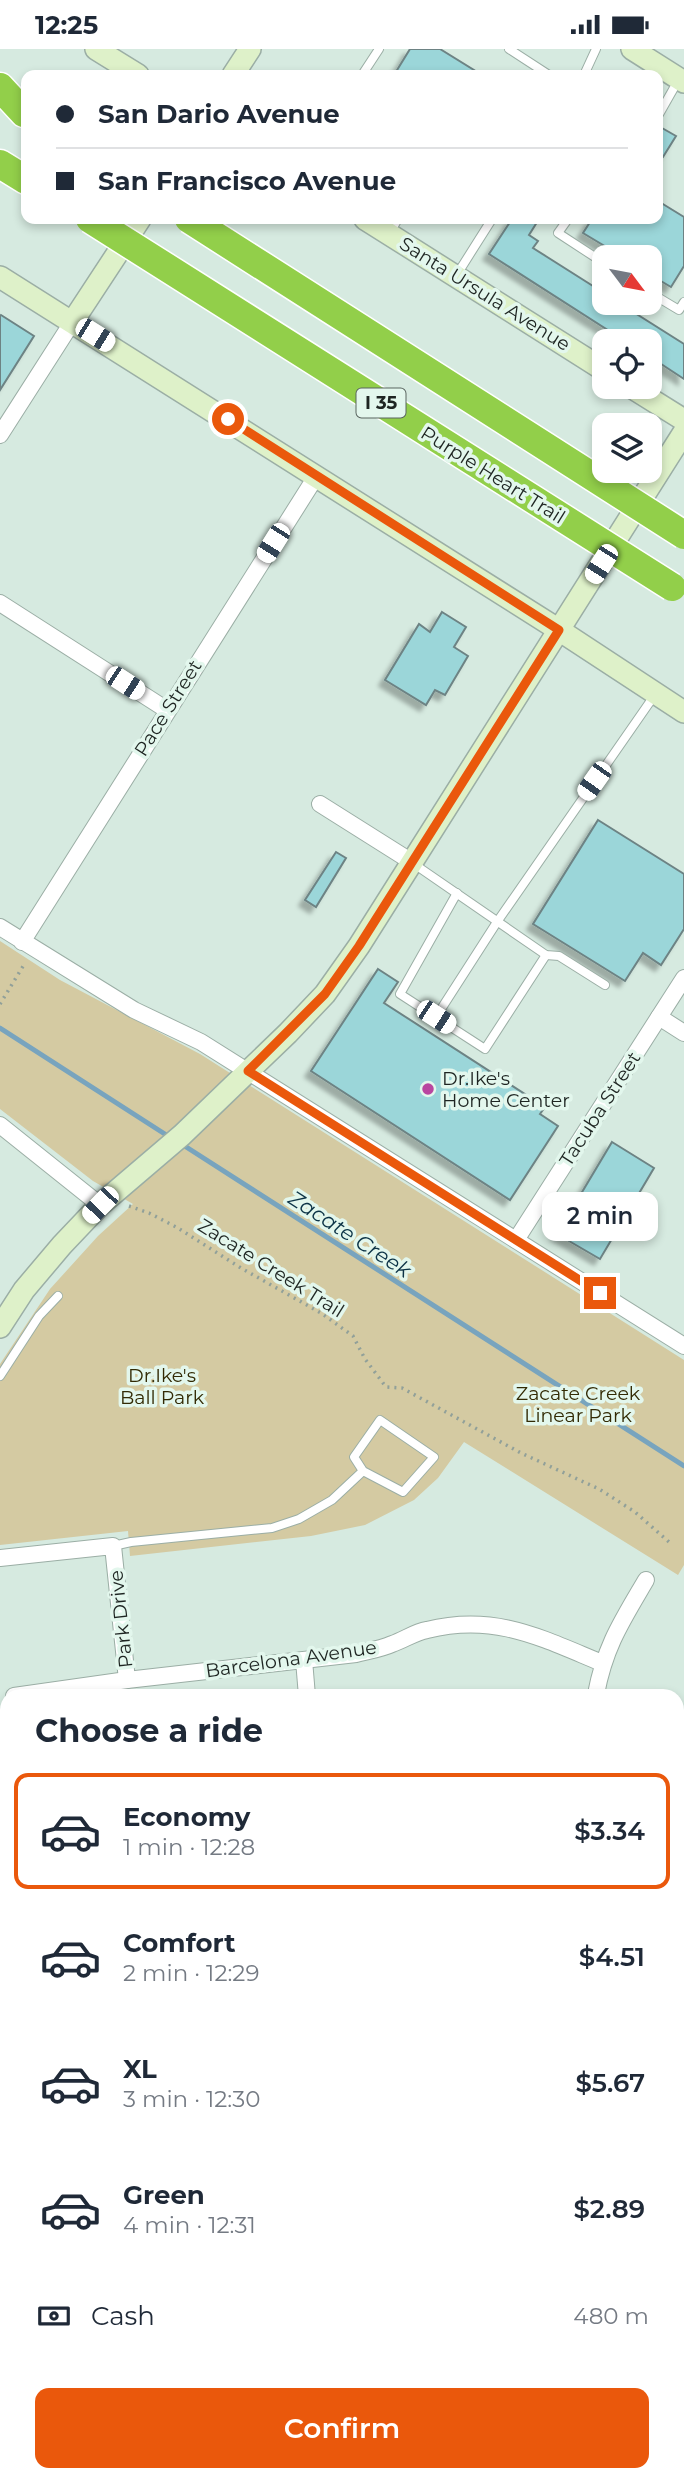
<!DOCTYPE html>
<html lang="en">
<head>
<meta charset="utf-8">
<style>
	body { margin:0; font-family:Montserrat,sans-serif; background:#f6f6f7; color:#1f2937; height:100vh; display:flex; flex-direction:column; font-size:26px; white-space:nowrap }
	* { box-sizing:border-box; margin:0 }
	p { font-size:23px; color:#747a83 }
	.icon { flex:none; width:38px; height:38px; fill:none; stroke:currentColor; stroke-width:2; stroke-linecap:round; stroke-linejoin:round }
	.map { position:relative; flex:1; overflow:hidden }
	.panel { position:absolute; left:0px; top:1640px; width:684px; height:793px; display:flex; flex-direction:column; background:#fff; border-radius:21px 21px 0 0; box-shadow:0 4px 10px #0003 }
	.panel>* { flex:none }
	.top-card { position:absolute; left:21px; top:21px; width:642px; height:154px; border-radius:14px; box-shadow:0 4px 10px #0003; display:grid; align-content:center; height:154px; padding:0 35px; background:#fff }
	.needle { width:46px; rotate:122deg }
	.buttons { position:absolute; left:592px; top:196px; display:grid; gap:14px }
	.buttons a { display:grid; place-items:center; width:70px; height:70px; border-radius:14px; background:#fff; box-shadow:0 4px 10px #0003; font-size:35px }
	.end { position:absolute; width:32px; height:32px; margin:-16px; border:9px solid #ea580c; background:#fff; box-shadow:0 0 0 4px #fff }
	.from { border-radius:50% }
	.bubble { position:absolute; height:49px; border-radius:14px; background:#fff; box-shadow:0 4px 10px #0003; font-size:23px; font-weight:600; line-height:49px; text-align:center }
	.car { position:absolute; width:21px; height:42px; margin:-21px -10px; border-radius:9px; box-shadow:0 0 5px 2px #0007; background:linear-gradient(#fff 24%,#345 0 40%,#fff 0 76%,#345 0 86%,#fff 0) }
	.top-card b { display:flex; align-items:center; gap:24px; height:66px; font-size:26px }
	.top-card b+b { border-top:2px solid #e0e1e3 }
	.top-card i { width:18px; height:18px; background:#1f2937 }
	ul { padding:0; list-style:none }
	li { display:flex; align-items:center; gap:21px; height:116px; margin:0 14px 10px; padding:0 21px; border:4px solid transparent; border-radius:14px }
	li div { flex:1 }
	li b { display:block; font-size:26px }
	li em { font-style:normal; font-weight:600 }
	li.selected { border-color:#ea580c }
	li>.icon { width:63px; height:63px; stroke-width:1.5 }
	h2 { padding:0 35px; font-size:32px; line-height:84px }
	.pay { display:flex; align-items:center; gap:18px; height:77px; padding:0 35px; font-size:26px }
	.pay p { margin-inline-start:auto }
	.cta { display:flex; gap:14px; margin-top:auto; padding:14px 35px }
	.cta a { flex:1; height:80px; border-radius:14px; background:#ea580c; color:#fff; font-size:28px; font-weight:600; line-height:80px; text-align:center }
	.status { display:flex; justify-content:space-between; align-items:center; height:49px; padding:0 35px; background:#fff; direction:ltr }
	.status svg { height:19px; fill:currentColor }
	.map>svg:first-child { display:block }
	.green { fill:#d4caa2 }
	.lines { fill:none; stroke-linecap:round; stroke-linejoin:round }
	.stream { stroke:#78a4be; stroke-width:5 }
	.building { fill:#9bd6d9; stroke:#6d8384; stroke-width:2; filter:url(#shadow) }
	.lane-casing { stroke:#9baea5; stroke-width:10 }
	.street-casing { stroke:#9baea5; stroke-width:18 }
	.secondary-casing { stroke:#9baea5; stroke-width:24 }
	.highway-casing { stroke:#fff; stroke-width:31 }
	.path { stroke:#91a099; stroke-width:3.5; stroke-dasharray:2 5; stroke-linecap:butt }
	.lane { stroke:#fff; stroke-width:8 }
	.street { stroke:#fff; stroke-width:16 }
	.secondary { stroke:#def1c9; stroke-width:21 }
	.highway { stroke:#92cf4a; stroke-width:28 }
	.highway-bridge-casing { stroke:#fff; stroke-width:31; stroke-linecap:butt }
	.highway-bridge { stroke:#92cf4a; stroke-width:28 }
	.route { stroke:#ea580c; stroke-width:9 }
	.poi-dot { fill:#b946a0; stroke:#e3f7ed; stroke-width:2.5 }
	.labels { text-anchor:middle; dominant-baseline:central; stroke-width:7; stroke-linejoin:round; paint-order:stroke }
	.shield { fill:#e3f7ed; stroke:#59645f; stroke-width:2 }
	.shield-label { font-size:18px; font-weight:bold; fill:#1e2522 }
	.street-label { font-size:19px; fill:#1e2522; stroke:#e3f7ed }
	.poi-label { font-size:19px; fill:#1e2522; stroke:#e3f7ed; text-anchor:start }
	.park-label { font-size:19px; fill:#322a04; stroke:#e3f7ed }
	.water-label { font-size:21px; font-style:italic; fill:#0c3346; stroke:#e3f7ed }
</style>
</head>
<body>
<div class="status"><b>12:25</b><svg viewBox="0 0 49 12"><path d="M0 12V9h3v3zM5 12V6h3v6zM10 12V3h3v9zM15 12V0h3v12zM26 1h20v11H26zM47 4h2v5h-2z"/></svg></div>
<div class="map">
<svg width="684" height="2432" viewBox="0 0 684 2432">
	<defs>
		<filter id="shadow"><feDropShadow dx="-6" dy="6" stdDeviation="2" flood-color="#0004"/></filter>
	</defs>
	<rect width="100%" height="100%" fill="#d6eae0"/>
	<polygon class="green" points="0,892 60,931 200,1005 684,1311 684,1516 678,1526 464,1393 438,1429 414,1451 365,1476 311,1487 130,1507 128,1482 0,1496 0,1315 50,1240 98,1187 133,1155 93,1132 0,1060"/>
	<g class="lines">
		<g class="stream">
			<polyline points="0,979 171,1089"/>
			<polyline points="180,1094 684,1417"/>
			<polyline points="677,1875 684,1867"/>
			<polyline points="182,2432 188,2426"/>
		</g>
	</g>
	<g class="building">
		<polygon points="410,0 440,0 482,26 394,26"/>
		<polygon points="662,79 676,87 663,108 658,105 658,86"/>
		<polygon points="658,152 684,168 684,217 671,238 649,225 649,208 623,208 583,184 592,170 658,170"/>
		<polygon points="512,170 539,170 529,186 538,192 533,199 604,244 604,254 619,254 684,295 684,330 649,307 649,292 625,292 489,205"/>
		<polygon points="1,266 34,287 0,341 0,267"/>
		<polygon points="442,563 466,578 454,598 468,607 445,646 435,641 426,656 385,631 419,575 430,583"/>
		<polygon points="598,771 684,825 684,880 661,916 643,904 625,932 533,875"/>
		<polygon points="336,803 346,809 316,858 305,851"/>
		<polygon points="378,920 398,933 384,954 545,1058 540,1065 558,1077 510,1151 311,1022"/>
		<polygon points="612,1093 654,1119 600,1210 557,1185"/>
		<polygon points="684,1934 684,1988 677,1996 677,1942"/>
		<polygon points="684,2130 684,2180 677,2188 677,2138"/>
	</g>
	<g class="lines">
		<defs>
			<g id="lane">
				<polyline points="509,0 549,26"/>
				<polyline points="362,26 379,0"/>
				<polyline points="584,26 596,0"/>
				<polyline points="658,67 679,30"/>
				<polyline points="568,170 558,184 604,214"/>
				<polyline points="389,185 398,170"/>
				<polyline points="456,227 492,170"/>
				<polyline points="649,243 679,261 684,253"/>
				<polyline points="414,815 546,906 559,907 605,936"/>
				<polyline points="457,844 400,945 485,1000 546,906"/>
				<polyline points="436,968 497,873 654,647"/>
				<polyline points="0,1327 39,1267 58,1247"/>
				<polyline points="113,1497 131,1493 272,1479 299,1470 332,1451 363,1422 403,1443 434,1408 380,1371 354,1408 363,1422"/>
				<polyline points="677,2075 684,2068"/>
				<polyline points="677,2205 684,2198"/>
			</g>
			<g id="street">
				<polyline points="0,386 73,272"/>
				<polyline points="0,554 167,661"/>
				<polyline points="320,755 412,813"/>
				<polyline points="0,878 134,961 201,993 684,1297"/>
				<polyline points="22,893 317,426"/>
				<polyline points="659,968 684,984"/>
				<polyline points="0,1076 100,1156"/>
				<polyline points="516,1191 684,929"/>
				<polyline points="0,1509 113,1497 127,1631"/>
				<polyline points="304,1611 307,1647"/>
				<path d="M596,1645C605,1597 622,1572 646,1531"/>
				<path d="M14,1647L127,1631L356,1605C368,1602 381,1600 392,1595C404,1591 415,1583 427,1581C495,1564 541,1589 602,1614"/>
				<polyline points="677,1920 684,1913"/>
				<polyline points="0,2145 7,2149"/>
				<polyline points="677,2266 684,2272"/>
				<polyline points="434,2426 441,2432"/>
				<polyline points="226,2432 232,2426"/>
			</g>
			<g id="secondary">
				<polyline points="96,0 138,26"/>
				<polyline points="632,0 684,33"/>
				<polyline points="233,26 250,0"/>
				<polyline points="365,170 604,321"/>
				<polyline points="0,228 559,581 684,663"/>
				<polyline points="73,272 140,170"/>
				<polyline points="631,338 684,371"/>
				<polyline points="0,1278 24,1241 62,1196 100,1156 182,1086 288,984 325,945 359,897 684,383"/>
			</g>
			<g id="highway">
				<polyline points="0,38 24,64"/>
				<polyline points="0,115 26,131"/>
			</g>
		</defs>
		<use href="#lane" class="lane-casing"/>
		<use href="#street" class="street-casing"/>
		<use href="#secondary" class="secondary-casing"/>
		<use href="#highway" class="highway-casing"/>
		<g class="path">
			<polyline points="0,955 25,914"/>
			<polyline points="129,1157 149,1164 178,1179 241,1219 321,1264 353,1287 365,1310 386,1338 402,1339 521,1404 599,1440 635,1463 669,1493"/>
		</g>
		<use href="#lane" class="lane"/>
		<use href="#street" class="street"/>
		<use href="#secondary" class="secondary"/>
		<use href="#highway" class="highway"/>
		<defs>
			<g id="highway-bridge">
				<polyline points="90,170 672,538"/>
				<polyline points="189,170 684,486"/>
			</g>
		</defs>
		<use href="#highway-bridge" class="highway-bridge-casing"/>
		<use href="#highway-bridge" class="highway-bridge"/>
	</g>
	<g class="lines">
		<polyline class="route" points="228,370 559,581 359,897 325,945 248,1022 600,1244"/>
	</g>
	<circle class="poi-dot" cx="428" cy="1040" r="7"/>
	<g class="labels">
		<rect class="shield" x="356.5" y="339.5" width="49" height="29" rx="5"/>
		<g class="shield-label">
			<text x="381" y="354">I 35</text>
		</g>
		<g class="street-label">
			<text transform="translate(485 245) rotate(32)">Santa Ursula Avenue</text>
			<text transform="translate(493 426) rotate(32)">Purple Heart Trail</text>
			<text transform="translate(168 659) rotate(-58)">Pace Street</text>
			<text transform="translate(600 1060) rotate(-57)">Tacuba Street</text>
			<text transform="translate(271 1219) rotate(32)">Zacate Creek Trail</text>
			<text transform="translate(121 1570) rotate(-96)">Park Drive</text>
			<text transform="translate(291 1610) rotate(-8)">Barcelona Avenue</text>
		</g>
		<g class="poi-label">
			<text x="442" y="1029">Dr.Ike's<tspan x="442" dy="22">Home Center</tspan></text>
		</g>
		<g class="park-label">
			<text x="162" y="1326">Dr.Ike's<tspan x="162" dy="22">Ball Park</tspan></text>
			<text x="578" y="1344">Zacate Creek<tspan x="578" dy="22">Linear Park</tspan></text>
		</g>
		<g class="water-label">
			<text transform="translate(350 1185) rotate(33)">Zacate Creek</text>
		</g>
	</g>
</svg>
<div class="buttons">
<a><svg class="needle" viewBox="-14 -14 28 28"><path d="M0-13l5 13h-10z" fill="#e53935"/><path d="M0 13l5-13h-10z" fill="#747a83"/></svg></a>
<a><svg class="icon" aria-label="locate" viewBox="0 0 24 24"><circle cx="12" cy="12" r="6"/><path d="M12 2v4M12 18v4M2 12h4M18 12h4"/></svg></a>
<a><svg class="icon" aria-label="layers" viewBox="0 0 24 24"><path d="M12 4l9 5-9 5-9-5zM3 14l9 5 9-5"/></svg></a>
</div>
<i class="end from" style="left:228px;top:370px"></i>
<i class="end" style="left:600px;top:1244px"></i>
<div class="bubble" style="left:542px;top:1143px;width:116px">2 min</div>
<i class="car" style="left:95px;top:286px;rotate:122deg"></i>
<i class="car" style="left:273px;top:494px;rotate:212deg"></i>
<i class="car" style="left:601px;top:515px;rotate:212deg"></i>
<i class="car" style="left:125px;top:634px;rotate:123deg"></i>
<i class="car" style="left:594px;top:732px;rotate:215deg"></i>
<i class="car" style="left:436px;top:968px;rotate:123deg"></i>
<i class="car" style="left:100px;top:1156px;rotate:224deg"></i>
<div class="top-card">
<b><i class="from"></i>San Dario Avenue</b>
<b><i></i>San Francisco Avenue</b>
</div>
<section class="panel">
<h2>Choose a ride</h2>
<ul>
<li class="selected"><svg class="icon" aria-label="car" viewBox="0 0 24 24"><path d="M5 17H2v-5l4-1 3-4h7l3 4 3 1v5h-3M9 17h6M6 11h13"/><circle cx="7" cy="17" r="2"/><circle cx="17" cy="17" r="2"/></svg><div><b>Economy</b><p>1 min · 12:28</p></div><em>$3.34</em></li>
<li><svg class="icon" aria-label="car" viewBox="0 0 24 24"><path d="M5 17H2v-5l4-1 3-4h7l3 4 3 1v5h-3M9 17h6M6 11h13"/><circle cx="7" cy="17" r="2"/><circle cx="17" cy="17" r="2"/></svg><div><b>Comfort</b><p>2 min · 12:29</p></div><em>$4.51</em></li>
<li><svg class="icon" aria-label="car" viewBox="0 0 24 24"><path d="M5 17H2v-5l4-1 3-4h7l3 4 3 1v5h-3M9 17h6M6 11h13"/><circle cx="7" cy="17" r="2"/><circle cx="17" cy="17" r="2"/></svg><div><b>XL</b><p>3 min · 12:30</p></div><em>$5.67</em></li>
<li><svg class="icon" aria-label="car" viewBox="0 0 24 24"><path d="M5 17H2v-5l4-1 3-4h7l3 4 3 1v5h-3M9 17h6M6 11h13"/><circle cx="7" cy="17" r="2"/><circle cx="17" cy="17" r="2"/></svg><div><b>Green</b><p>4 min · 12:31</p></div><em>$2.89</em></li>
</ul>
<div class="pay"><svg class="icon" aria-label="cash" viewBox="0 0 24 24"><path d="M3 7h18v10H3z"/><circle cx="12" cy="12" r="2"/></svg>Cash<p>480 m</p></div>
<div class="cta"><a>Confirm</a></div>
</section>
</div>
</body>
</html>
